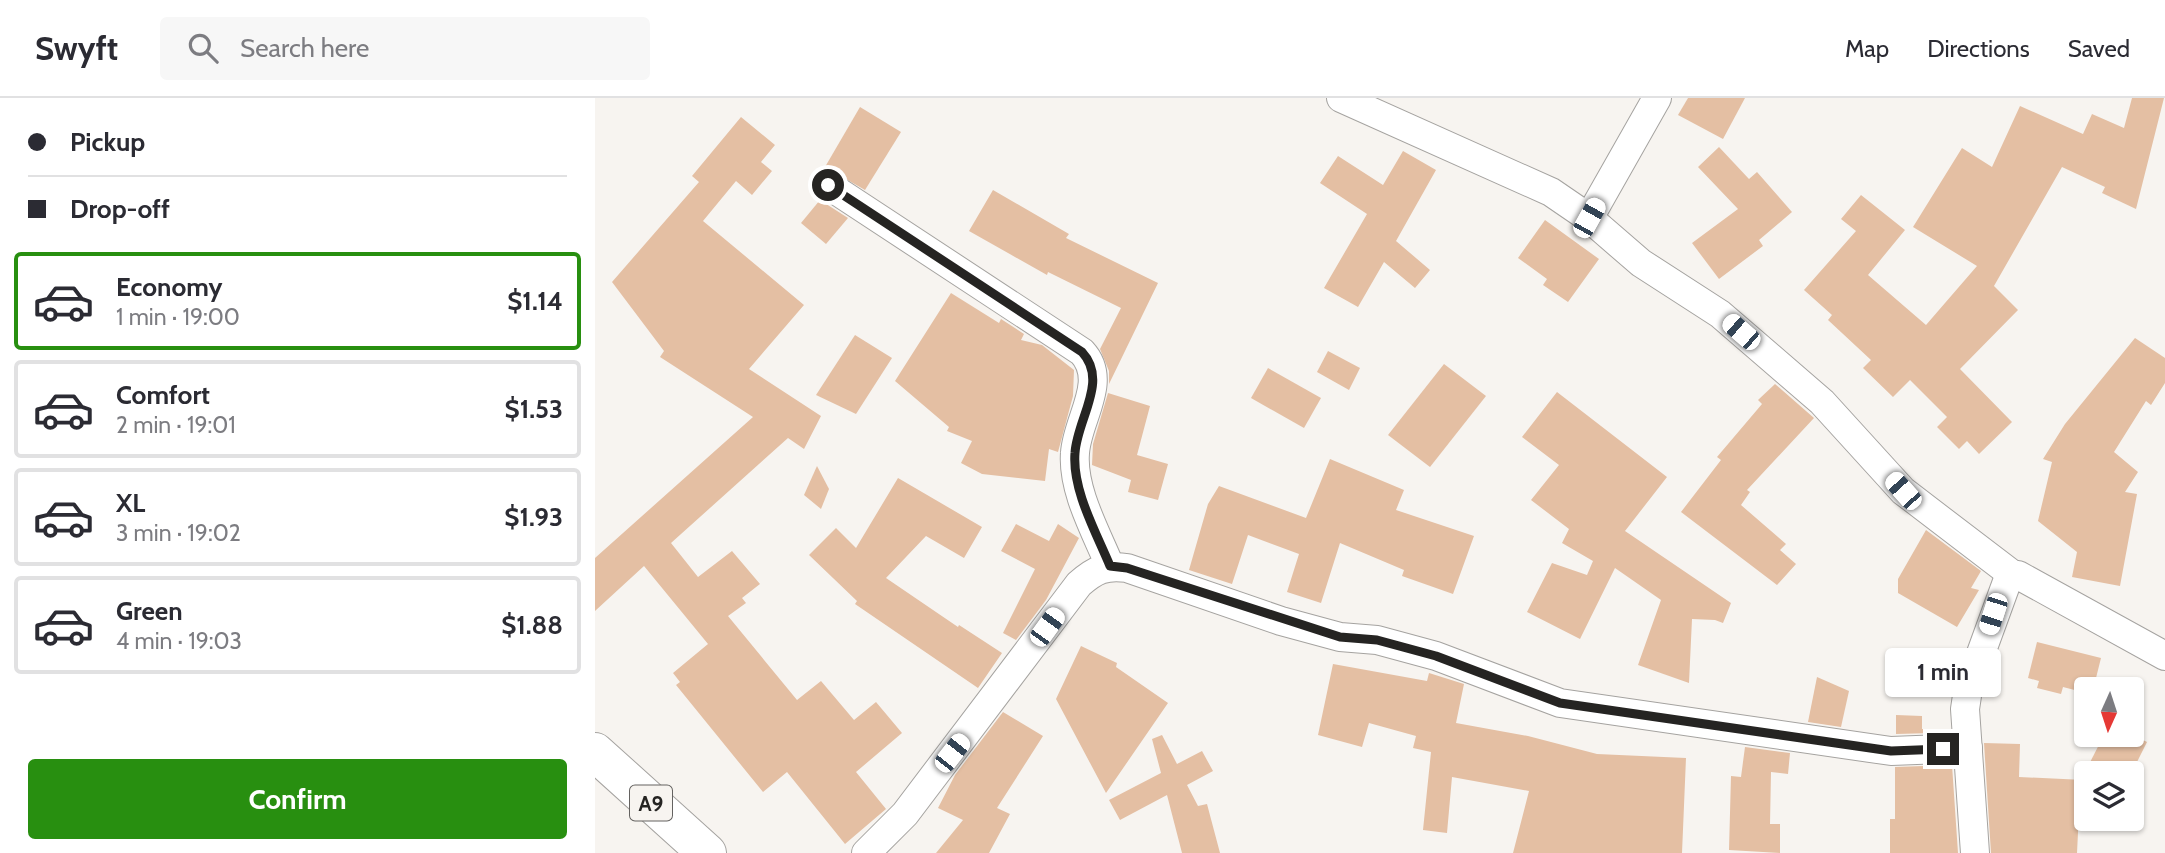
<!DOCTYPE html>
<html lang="en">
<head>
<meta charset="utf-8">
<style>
	body { margin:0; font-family:Cabin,sans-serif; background:#f7f7f7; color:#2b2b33; height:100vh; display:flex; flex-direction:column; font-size:26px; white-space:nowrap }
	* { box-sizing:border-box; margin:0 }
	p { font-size:23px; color:#7c7c81 }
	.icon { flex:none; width:38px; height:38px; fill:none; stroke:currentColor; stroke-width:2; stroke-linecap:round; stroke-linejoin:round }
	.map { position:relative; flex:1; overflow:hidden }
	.drawer { display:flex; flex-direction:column; background:#fff; width:595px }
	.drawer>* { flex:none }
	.top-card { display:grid; align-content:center; height:154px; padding:0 28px; background:#fff }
	.needle { width:46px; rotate:183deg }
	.buttons { position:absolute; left:1479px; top:579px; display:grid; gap:14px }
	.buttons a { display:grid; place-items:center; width:70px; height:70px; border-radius:7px; background:#fff; box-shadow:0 2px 5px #0004; font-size:35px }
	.end { position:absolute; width:32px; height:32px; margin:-16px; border:9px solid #252422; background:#fff; box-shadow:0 0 0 4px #fff }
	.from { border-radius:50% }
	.bubble { position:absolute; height:49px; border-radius:7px; background:#fff; box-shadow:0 2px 5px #0004; font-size:23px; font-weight:700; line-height:49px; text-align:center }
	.car { position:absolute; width:21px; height:42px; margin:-21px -10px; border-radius:9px; box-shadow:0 0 5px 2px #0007; background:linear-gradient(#fff 24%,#345 0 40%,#fff 0 76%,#345 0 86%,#fff 0) }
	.top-card b { display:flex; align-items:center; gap:24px; height:66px; font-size:26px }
	.top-card b+b { border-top:2px solid #e1e1e2 }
	.top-card i { width:18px; height:18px; background:#2b2b33 }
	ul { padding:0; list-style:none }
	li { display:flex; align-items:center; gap:21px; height:98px; margin:0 14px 10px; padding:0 14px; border:4px solid #e1e1e2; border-radius:7px }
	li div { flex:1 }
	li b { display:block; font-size:26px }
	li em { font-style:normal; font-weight:700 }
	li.selected { border-color:#288f10 }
	li>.icon { width:63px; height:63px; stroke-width:1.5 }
	.button { display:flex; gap:14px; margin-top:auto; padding:14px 28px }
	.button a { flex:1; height:80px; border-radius:7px; background:#288f10; color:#fff; font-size:28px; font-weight:700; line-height:80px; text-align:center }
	header { display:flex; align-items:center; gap:42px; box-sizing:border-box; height:98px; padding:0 35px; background:#fff; border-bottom:2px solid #e1e1e2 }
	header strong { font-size:33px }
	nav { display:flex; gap:38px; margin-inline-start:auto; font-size:24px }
	.search { width:490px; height:63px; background:#f7f7f7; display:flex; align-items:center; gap:18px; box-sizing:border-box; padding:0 24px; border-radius:7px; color:#7c7c81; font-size:26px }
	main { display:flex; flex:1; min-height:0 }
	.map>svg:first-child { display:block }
	.building { fill:#e4bfa3 }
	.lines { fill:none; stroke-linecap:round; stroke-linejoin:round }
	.minor-casing { stroke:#a5a3a0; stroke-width:30 }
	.primary-casing { stroke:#a5a3a0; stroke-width:40 }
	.minor { stroke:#fff; stroke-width:28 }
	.primary { stroke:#fff; stroke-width:38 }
	.route { stroke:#252422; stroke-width:9 }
	.labels { text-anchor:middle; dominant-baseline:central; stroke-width:6; stroke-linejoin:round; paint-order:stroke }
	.shield { fill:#f7f4f0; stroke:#646260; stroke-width:2 }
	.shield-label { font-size:21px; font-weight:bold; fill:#252422 }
</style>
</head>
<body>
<header>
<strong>Swyft</strong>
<div class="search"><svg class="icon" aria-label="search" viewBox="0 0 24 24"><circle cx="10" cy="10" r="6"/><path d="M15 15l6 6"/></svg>Search here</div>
<nav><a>Map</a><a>Directions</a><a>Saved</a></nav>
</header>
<main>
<section class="drawer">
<div class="top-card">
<b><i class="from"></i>Pickup</b>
<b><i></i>Drop-off</b>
</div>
<ul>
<li class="selected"><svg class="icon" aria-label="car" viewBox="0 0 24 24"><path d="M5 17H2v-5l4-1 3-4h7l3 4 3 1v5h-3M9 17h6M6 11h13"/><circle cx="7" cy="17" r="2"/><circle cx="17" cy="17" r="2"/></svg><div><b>Economy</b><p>1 min · 19:00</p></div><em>$1.14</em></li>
<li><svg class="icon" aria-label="car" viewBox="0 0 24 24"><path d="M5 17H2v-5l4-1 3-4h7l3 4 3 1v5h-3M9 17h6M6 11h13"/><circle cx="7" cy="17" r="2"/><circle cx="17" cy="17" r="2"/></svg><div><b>Comfort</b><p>2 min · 19:01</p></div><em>$1.53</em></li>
<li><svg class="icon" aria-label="car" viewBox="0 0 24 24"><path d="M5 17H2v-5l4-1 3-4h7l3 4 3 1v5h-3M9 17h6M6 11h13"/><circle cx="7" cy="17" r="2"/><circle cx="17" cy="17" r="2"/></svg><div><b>XL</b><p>3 min · 19:02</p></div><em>$1.93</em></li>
<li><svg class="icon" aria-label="car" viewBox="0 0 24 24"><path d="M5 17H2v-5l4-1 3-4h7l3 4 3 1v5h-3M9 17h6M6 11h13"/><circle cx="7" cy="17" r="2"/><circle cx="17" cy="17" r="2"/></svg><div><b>Green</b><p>4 min · 19:03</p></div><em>$1.88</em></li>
</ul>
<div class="button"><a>Confirm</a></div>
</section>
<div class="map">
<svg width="1570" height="755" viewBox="0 0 1570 755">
	<rect width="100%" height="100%" fill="#f7f4f0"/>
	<g class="building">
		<polygon points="1093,0 1150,0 1128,41 1083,17"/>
		<polygon points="1537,0 1569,0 1541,111 1507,95 1510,89 1467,69 1399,188 1423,212 1365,271 1417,324 1384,356 1372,343 1364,351 1342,329 1352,319 1315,282 1298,299 1268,270 1276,262 1233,222 1237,217 1209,192 1261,133 1246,121 1266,97 1310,132 1273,177 1331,227 1382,168 1318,129 1367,50 1397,69 1425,8 1488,36 1497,16 1529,30"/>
		<polygon points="265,9 306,34 270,92 230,69"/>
		<polygon points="146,19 180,47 166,64 177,73 157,97 141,83 108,123 209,207 154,271 226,318 209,351 193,340 76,445 103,479 137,453 165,486 147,500 151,505 133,518 202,602 226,583 259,622 281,604 307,635 261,674 291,711 250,746 192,674 168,694 81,587 85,584 78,575 113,546 49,468 0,513 0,460 158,319 65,259 69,253 17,184 104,84 97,78"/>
		<polygon points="1124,49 1154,81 1162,74 1197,114 1164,142 1168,148 1124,181 1097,145 1143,111 1103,69"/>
		<polygon points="808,53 841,72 801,143 835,172 820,190 789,164 763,209 729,190 772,116 725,85 743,58 788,87"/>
		<polygon points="398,92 474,136 471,140 563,185 514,286 514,273 505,251 526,210 453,174 452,177 374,133"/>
		<polygon points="225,102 253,120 231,146 206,125"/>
		<polygon points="950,122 1004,161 973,204 948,187 952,181 923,160"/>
		<polygon points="356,195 404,225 406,221 429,236 426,242 447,247 479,272 478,298 463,354 454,351 450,383 387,376 366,365 377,343 352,333 354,329 300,283"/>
		<polygon points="260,237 297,260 261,316 221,297"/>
		<polygon points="1540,240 1570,260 1570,285 1556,307 1551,303 1519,354 1543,374 1530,394 1542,396 1525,488 1477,479 1482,454 1443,423 1457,364 1448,361 1470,326"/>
		<polygon points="733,253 765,270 754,292 722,274"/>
		<polygon points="849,266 891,298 835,369 793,337"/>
		<polygon points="673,270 726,300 709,330 656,300"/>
		<polygon points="1180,286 1219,320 1152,392 1155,394 1146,407 1191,446 1185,452 1201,466 1182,487 1086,414 1126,362 1122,359 1167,306 1163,302"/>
		<polygon points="962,294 1072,379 1030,433 1136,505 1128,525 1120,522 1097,521 1094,585 1043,567 1066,502 1020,470 985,541 932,514 957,465 992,477 998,463 967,445 974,431 936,402 964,367 927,339"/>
		<polygon points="513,295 555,308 542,357 573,366 563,402 533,394 536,382 497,367 498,346"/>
		<polygon points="735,361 809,392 801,412 879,438 858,496 807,478 809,472 745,445 726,505 692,494 704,456 653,437 637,486 594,472 613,406 624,388 711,420"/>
		<polygon points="222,368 234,391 226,411 209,397"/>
		<polygon points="303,380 387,429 369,460 331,438 291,480 363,529 364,527 407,555 383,590 260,506 262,503 214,457 241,430 261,450"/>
		<polygon points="421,426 454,443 463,426 484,440 451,502 421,542 408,535 440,471 406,453"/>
		<polygon points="1331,432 1386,473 1376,490 1384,492 1362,529 1303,495 1303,481"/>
		<polygon points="1442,544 1506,560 1498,592 1491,592 1491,595 1468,589 1466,596 1442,590 1444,583 1433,580"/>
		<polygon points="486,548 522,565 521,569 573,605 511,695 461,601"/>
		<polygon points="738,566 832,583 834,575 869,586 861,625 933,638 1002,656 1091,660 1087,755 918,755 934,693 857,679 852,735 828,732 836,654 818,650 821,638 774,625 767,649 723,637"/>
		<polygon points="1222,579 1254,593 1246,629 1213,624"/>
		<polygon points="408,614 448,638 402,710 415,716 394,755 341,755 368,722 343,710 360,677"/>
		<polygon points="1301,617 1327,618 1327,631 1338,631 1338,635 1301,636"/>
		<polygon points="567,637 582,666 607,653 618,673 592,687 603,708 612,706 625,755 587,755 572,697 525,722 514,702 566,675 557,641"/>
		<polygon points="1509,637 1538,637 1552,644 1536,676 1489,676"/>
		<polygon points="1389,645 1425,646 1424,679 1489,682 1489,714 1484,714 1482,755 1396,755"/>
		<polygon points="1150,649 1195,655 1193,676 1176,674 1175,726 1185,726 1185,755 1134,752 1136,678 1146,679"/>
		<polygon points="1357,667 1363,755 1295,755 1295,721 1300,721 1300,669"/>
	</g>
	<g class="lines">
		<defs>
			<g id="minor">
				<polyline points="746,0 956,94 994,120 1046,165 1125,216 1227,304 1308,393 1418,477"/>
				<path d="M233,87L487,254C514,283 482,321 480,355C477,392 501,434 515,468"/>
				<polyline points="994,120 1062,0"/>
				<path d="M271,755L310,716L484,486C500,472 510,467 532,470L686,523L745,539L782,542L841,558L965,605L1296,653L1373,650"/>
				<polyline points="1380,755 1370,611 1373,591 1413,481 1423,477 1570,558"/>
			</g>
			<polyline id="primary" points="0,654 112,755"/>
		</defs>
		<use href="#minor" class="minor-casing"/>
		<use href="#primary" class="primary-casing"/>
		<use href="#minor" class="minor"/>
		<use href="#primary" class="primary"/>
	</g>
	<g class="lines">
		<path class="route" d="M233,87L487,254C514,283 482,321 480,355C477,392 501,434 515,468L532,470L745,539L782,542L841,558L965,605L1296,653L1348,651"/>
	</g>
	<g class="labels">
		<rect class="shield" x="35" y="687.5" width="42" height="35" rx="5"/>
		<g class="shield-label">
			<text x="56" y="705">A9</text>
		</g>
	</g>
</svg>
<div class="buttons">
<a><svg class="needle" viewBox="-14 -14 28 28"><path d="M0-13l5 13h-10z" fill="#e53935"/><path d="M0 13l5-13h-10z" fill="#7c7c81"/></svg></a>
<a><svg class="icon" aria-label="layers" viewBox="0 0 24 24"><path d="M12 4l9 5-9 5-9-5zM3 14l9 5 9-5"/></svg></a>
</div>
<i class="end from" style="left:233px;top:87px"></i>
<i class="end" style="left:1348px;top:651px"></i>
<div class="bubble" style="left:1290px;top:550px;width:116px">1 min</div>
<i class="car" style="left:994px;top:120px;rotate:29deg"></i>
<i class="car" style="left:1146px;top:234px;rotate:311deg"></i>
<i class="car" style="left:1308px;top:393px;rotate:318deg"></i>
<i class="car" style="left:1398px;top:516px;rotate:198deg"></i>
<i class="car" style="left:452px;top:529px;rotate:36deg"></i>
<i class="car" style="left:357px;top:655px;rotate:38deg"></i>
</div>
</main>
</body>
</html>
